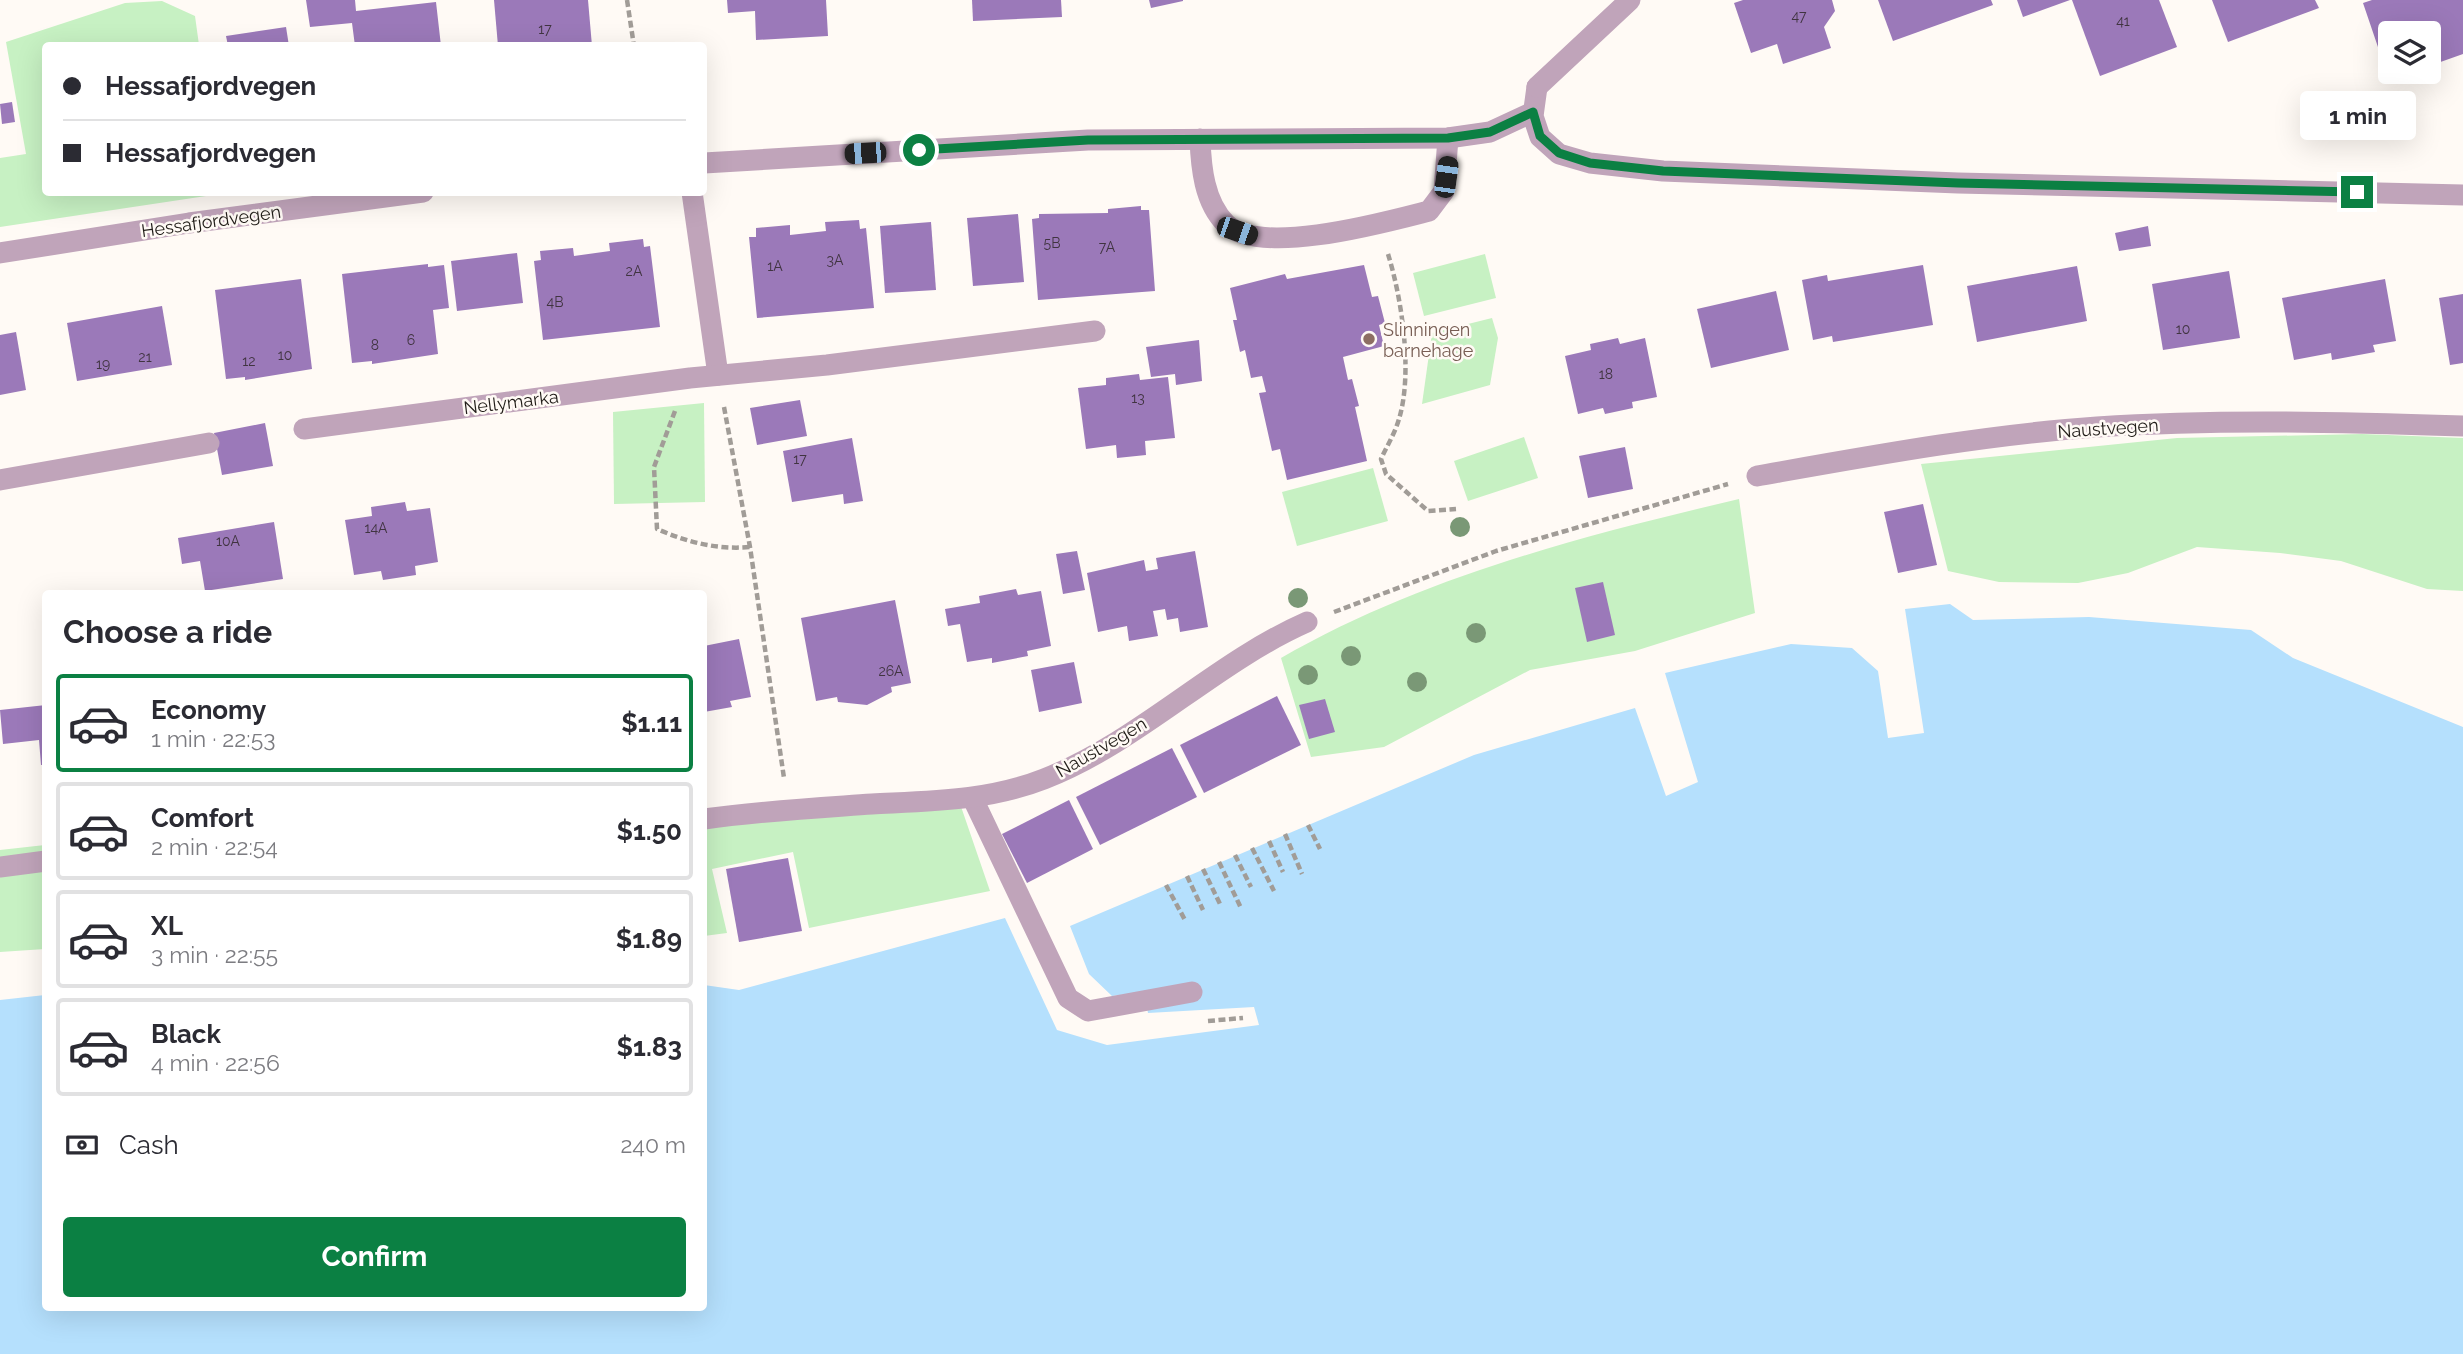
<!DOCTYPE html>
<html lang="en">
<head>
<meta charset="utf-8">
<style>
	body { margin:0; font-family:Raleway,sans-serif; background:#f7f7f7; color:#2b2b33; height:100vh; display:flex; flex-direction:column; font-size:26px; white-space:nowrap }
	* { box-sizing:border-box; margin:0 }
	p { font-size:23px; color:#7c7c81 }
	.icon { flex:none; width:38px; height:38px; fill:none; stroke:currentColor; stroke-width:2; stroke-linecap:round; stroke-linejoin:round }
	.map { position:relative; flex:1; overflow:hidden }
	.details { position:absolute; left:42px; top:590px; width:665px; height:721px; display:flex; flex-direction:column; background:#fff; border-radius:7px; box-shadow:0 7px 28px #0002 }
	.details>* { flex:none }
	.guide { position:absolute; left:42px; top:42px; width:665px; height:154px; border-radius:7px; box-shadow:0 7px 28px #0002; display:grid; align-content:center; height:154px; padding:0 21px; background:#fff }
	.tools { position:absolute; left:2378px; top:21px; display:grid; gap:14px }
	.tools a { display:grid; place-items:center; width:63px; height:63px; border-radius:7px; background:#fff; box-shadow:0 7px 28px #0002; font-size:35px }
	.end { position:absolute; width:32px; height:32px; margin:-16px; border:9px solid #0b8043; background:#fff; box-shadow:0 0 0 4px #fff }
	.from { border-radius:50% }
	.bubble { position:absolute; height:49px; border-radius:7px; background:#fff; box-shadow:0 7px 28px #0002; font-size:23px; font-weight:700; line-height:49px; text-align:center }
	.car { position:absolute; width:21px; height:42px; margin:-21px -10px; border-radius:9px; box-shadow:0 0 5px 2px #0007; background:linear-gradient(#222 24%,#8ab4d8 0 40%,#222 0 76%,#8ab4d8 0 86%,#222 0) }
	.guide b { display:flex; align-items:center; gap:24px; height:66px; font-size:26px }
	.guide b+b { border-top:2px solid #e1e1e2 }
	.guide i { width:18px; height:18px; background:#2b2b33 }
	ul { padding:0; list-style:none }
	li { display:flex; align-items:center; gap:21px; height:98px; margin:0 14px 10px; padding:0 7px; border:4px solid #e1e1e2; border-radius:7px }
	li div { flex:1 }
	li b { display:block; font-size:26px }
	li em { font-style:normal; font-weight:700 }
	li.selected { border-color:#0b8043 }
	li>.icon { width:63px; height:63px; stroke-width:1.5 }
	h2 { padding:0 21px; font-size:32px; line-height:84px }
	.pay { display:flex; align-items:center; gap:18px; height:77px; padding:0 21px; font-size:26px }
	.pay p { margin-inline-start:auto }
	.button { display:flex; gap:14px; margin-top:auto; padding:14px 21px }
	.button a { flex:1; height:80px; border-radius:7px; background:#0b8043; color:#fff; font-size:28px; font-weight:700; line-height:80px; text-align:center }
	.map>svg:first-child { display:block }
	.green { fill:#c7f1c3 }
	.water { fill:#b5e0fd }
	.building { fill:#9b79b9 }
	.lines { fill:none; stroke-linecap:round; stroke-linejoin:round }
	.path { stroke:#a19c97; stroke-width:4.5; stroke-dasharray:7 3.5; stroke-linecap:butt }
	.service { stroke:#c0a4ba; stroke-width:21 }
	.minor { stroke:#c0a4ba; stroke-width:21 }
	.tree { fill:#7a9876 }
	.route { stroke:#0b8043; stroke-width:9 }
	.education-dot { fill:#8d6e63; stroke:#fffaf5; stroke-width:2.5 }
	.labels { text-anchor:middle; dominant-baseline:central; stroke-width:5; stroke-linejoin:round; paint-order:stroke }
	.number-label { font-size:14px; fill:#403440 }
	.street-label { font-size:18px; fill:#211d18; stroke:#fffaf5 }
	.education-label { font-size:18px; fill:#785e54; stroke:#fffaf5; text-anchor:start }
</style>
</head>
<body>
<div class="map">
<svg width="2463" height="1354" viewBox="0 0 2463 1354">
	<rect width="100%" height="100%" fill="#fffaf5"/>
	<g class="green">
		<polygon points="162,1 195,16 199,45 46,46 46,192 226,193 0,227 0,158 26,154 6,42 125,3"/>
		<polygon points="1485,254 1496,298 1424,316 1413,273"/>
		<polygon points="1492,318 1498,338 1490,385 1422,404 1432,333"/>
		<polygon points="704,403 705,502 614,504 613,412"/>
		<polygon points="2362,434 2463,438 2463,591 2427,589 2341,561 2280,553 2197,547 2128,573 2078,583 1999,582 1948,571 1921,464 2177,438"/>
		<polygon points="1524,437 1538,478 1468,501 1454,461"/>
		<polygon points="1373,468 1388,521 1297,546 1282,492"/>
		<path d="M1739,499L1755,613L1635,651L1530,670L1384,747L1311,757L1281,658C1422,577 1582,536 1739,499Z"/>
		<polygon points="956,792 990,891 809,928 793,852 712,869 727,933 704,936 704,809"/>
		<polygon points="45,845 45,949 0,952 0,850"/>
	</g>
	<polygon class="water" points="1950,604 1973,620 2089,617 2251,630 2293,658 2463,727 2463,1354 0,1354 0,1000 45,995 46,1307 704,1307 704,985 739,990 1005,918 1057,1030 1107,1045 1259,1025 1254,1007 1148,1013 1144,992 1112,996 1089,974 1070,926 1474,755 1635,708 1666,796 1698,782 1665,673 1791,644 1852,648 1878,671 1888,738 1924,733 1905,609"/>
	<g class="building">
		<polygon points="306,0 355,0 356,11 436,2 441,46 355,46 352,23 310,27"/>
		<polygon points="494,0 588,0 592,46 498,46"/>
		<polygon points="727,0 826,0 828,36 756,40 755,11 728,13"/>
		<polygon points="972,0 1061,0 1062,17 973,21"/>
		<polygon points="1149,0 1183,0 1183,1 1151,8"/>
		<polygon points="1743,0 1832,0 1835,11 1824,27 1831,48 1783,64 1777,44 1751,53 1734,3"/>
		<polygon points="1878,0 1991,0 1993,5 1893,41"/>
		<polygon points="2017,0 2070,0 2023,17"/>
		<polygon points="2072,0 2159,0 2177,47 2100,76"/>
		<polygon points="2212,0 2315,0 2319,8 2228,42"/>
		<polygon points="2372,0 2463,0 2463,54 2432,65 2429,33 2390,33 2390,49 2380,53 2363,3"/>
		<polygon points="286,27 289,46 228,46 226,36"/>
		<polygon points="12,102 15,122 2,124 0,104"/>
		<polygon points="1141,206 1141,210 1149,210 1155,291 1038,300 1032,219 1039,218 1039,214 1108,213 1108,209"/>
		<polygon points="1018,214 1024,282 973,286 967,218"/>
		<polygon points="859,220 860,229 866,228 874,308 757,318 749,237 756,237 756,228 790,225 790,235 826,231 825,222"/>
		<polygon points="931,222 936,290 885,293 880,226"/>
		<polygon points="2148,226 2151,246 2119,251 2115,233"/>
		<polygon points="643,239 644,247 650,246 660,327 543,340 534,261 541,260 540,251 573,248 574,256 610,251 609,243"/>
		<polygon points="517,253 523,303 457,311 451,261"/>
		<polygon points="428,264 428,267 444,265 449,308 433,310 438,354 372,364 372,361 352,363 342,274"/>
		<polygon points="1364,265 1372,297 1378,296 1385,323 1379,325 1384,346 1343,357 1348,380 1352,379 1359,406 1355,407 1367,461 1287,480 1280,449 1272,451 1259,393 1266,392 1262,376 1251,378 1245,350 1240,352 1233,320 1237,320 1230,288 1285,274 1287,279"/>
		<polygon points="1923,265 1933,325 1833,342 1832,336 1813,340 1802,280 1827,275 1828,281"/>
		<polygon points="2077,266 2087,321 1977,342 1967,286"/>
		<polygon points="2229,271 2240,338 2163,350 2152,284"/>
		<polygon points="301,279 312,369 245,380 245,377 226,379 215,290"/>
		<polygon points="2385,279 2396,341 2373,345 2375,352 2332,360 2331,353 2294,360 2282,298"/>
		<polygon points="1776,291 1789,350 1711,368 1697,309"/>
		<polygon points="2463,294 2463,363 2450,365 2439,298"/>
		<polygon points="162,306 172,365 77,381 67,323"/>
		<polygon points="16,332 26,390 0,395 0,335"/>
		<polygon points="1618,338 1620,344 1645,338 1657,397 1632,402 1633,408 1605,414 1603,408 1578,414 1565,356 1591,350 1590,344"/>
		<polygon points="1199,340 1202,381 1176,385 1175,374 1151,377 1146,347"/>
		<polygon points="1139,374 1140,380 1168,377 1175,438 1145,441 1146,455 1117,458 1116,445 1086,449 1078,388 1106,385 1106,378"/>
		<polygon points="800,400 807,436 757,445 750,408"/>
		<polygon points="265,423 273,466 222,475 214,433"/>
		<polygon points="852,438 863,501 844,504 843,494 792,502 783,451"/>
		<polygon points="1625,447 1633,489 1588,498 1579,456"/>
		<polygon points="405,502 407,511 430,508 438,562 415,566 416,575 383,580 381,571 354,575 345,520 372,516 371,507"/>
		<polygon points="1923,504 1937,565 1898,573 1884,512"/>
		<polygon points="274,522 283,579 205,591 200,561 182,564 178,538"/>
		<polygon points="1077,551 1085,590 1063,594 1056,554"/>
		<polygon points="1195,551 1208,627 1180,632 1178,618 1167,620 1165,609 1153,611 1158,636 1129,641 1127,626 1098,632 1087,573 1144,560 1146,571 1158,569 1156,558"/>
		<polygon points="1603,582 1615,635 1587,642 1575,588"/>
		<polygon points="1016,589 1018,595 1041,591 1051,646 1027,651 1028,656 992,663 992,658 967,662 960,624 948,626 945,609 980,603 979,596"/>
		<polygon points="895,600 911,683 891,687 892,692 867,705 838,702 837,697 816,701 801,618"/>
		<polygon points="739,639 751,697 730,701 732,707 704,712 704,646"/>
		<polygon points="1074,662 1082,703 1039,712 1031,670"/>
		<polygon points="1277,696 1301,745 1204,793 1180,745"/>
		<polygon points="1325,699 1335,732 1309,739 1299,705"/>
		<polygon points="46,705 46,765 41,765 39,740 3,744 0,710"/>
		<polygon points="1172,748 1197,797 1100,845 1076,797"/>
		<polygon points="1069,800 1093,849 1027,883 1002,834"/>
		<polygon points="788,858 802,931 739,942 726,869"/>
	</g>
	<g class="lines">
		<g class="path">
			<polyline points="627,0 634,46"/>
			<path d="M1388,254C1402,299 1413,373 1399,419C1395,433 1387,446 1381,459L1386,474L1428,511L1456,509"/>
			<polyline points="724,407 750,547 784,778"/>
			<path d="M675,411L654,467L657,529C687,542 717,550 750,547"/>
			<polyline points="1334,612 1496,551 1728,484"/>
			<polyline points="1308,825 1320,849"/>
			<polyline points="1285,834 1302,874"/>
			<polyline points="1269,841 1283,872"/>
			<polyline points="1252,848 1274,891"/>
			<polyline points="1235,855 1251,887"/>
			<polyline points="1219,862 1241,908"/>
			<polyline points="1203,869 1220,904"/>
			<polyline points="1187,876 1203,910"/>
			<polyline points="1166,885 1185,920"/>
			<polyline points="1208,1021 1243,1018"/>
		</g>
		<g class="service">
			<polyline points="1537,87 1533,116 1540,137 1559,154 1590,163 1663,171 1958,183 2463,195"/>
			<path d="M1200,139C1201,167 1204,202 1226,224C1260,257 1386,222 1429,211L1444,191L1448,138"/>
			<polyline points="692,192 718,375"/>
			<polyline points="304,429 690,378 827,365 1095,331"/>
			<path d="M1757,476C1870,456 1983,435 2097,427C2219,419 2341,422 2463,426"/>
			<polyline points="973,799 1068,998 1088,1011 1192,992"/>
		</g>
		<g class="minor">
			<polyline points="1537,87 1630,0"/>
			<polyline points="704,163 1088,140 1448,138 1490,132 1533,112"/>
			<polyline points="0,253 189,223 423,192"/>
			<polyline points="0,480 209,443"/>
			<path d="M704,819C760,811 816,808 872,804C931,801 988,801 1044,779C1139,742 1214,663 1307,622"/>
			<polyline points="0,867 46,861"/>
		</g>
	</g>
	<g class="tree">
		<circle cx="1460" cy="527" r="10"/>
		<circle cx="1298" cy="598" r="10"/>
		<circle cx="1476" cy="633" r="10"/>
		<circle cx="1351" cy="656" r="10"/>
		<circle cx="1308" cy="675" r="10"/>
		<circle cx="1417" cy="682" r="10"/>
	</g>
	<g class="lines">
		<polyline class="route" points="919,150 1088,140 1448,138 1490,132 1533,112 1540,136 1559,153 1590,163 1663,171 1958,183 2357,192"/>
	</g>
	<circle class="education-dot" cx="1369" cy="339" r="7"/>
	<g class="labels">
		<g class="number-label">
			<text x="1799" y="16">47</text>
			<text x="2123" y="21">41</text>
			<text x="545" y="29">17</text>
			<text x="1052" y="243">5B</text>
			<text x="1107" y="247">7A</text>
			<text x="835" y="260">3A</text>
			<text x="775" y="266">1A</text>
			<text x="634" y="271">2A</text>
			<text x="555" y="302">4B</text>
			<text x="2183" y="329">10</text>
			<text x="411" y="340">6</text>
			<text x="375" y="345">8</text>
			<text x="285" y="355">10</text>
			<text x="145" y="357">21</text>
			<text x="249" y="361">12</text>
			<text x="103" y="364">19</text>
			<text x="1606" y="374">18</text>
			<text x="1138" y="398">13</text>
			<text x="800" y="459">17</text>
			<text x="376" y="528">14A</text>
			<text x="228" y="541">10A</text>
			<text x="891" y="671">26A</text>
		</g>
		<g class="street-label">
			<text transform="translate(211 221) rotate(-8)">Hessafjordvegen</text>
			<text transform="translate(511 402) rotate(-7)">Nellymarka</text>
			<text transform="translate(2108 428) rotate(-4)">Naustvegen</text>
			<text transform="translate(1101 747) rotate(-30)">Naustvegen</text>
		</g>
		<g class="education-label">
			<text x="1383" y="329">Slinningen<tspan x="1383" dy="21">barnehage</tspan></text>
		</g>
	</g>
</svg>
<div class="tools">
<a><svg class="icon" aria-label="layers" viewBox="0 0 24 24"><path d="M12 4l9 5-9 5-9-5zM3 14l9 5 9-5"/></svg></a>
</div>
<i class="end from" style="left:919px;top:150px"></i>
<i class="end" style="left:2357px;top:192px"></i>
<div class="bubble" style="left:2300px;top:91px;width:116px">1 min</div>
<i class="car" style="left:865px;top:153px;rotate:267deg"></i>
<i class="car" style="left:1446px;top:177px;rotate:8deg"></i>
<i class="car" style="left:1237px;top:231px;rotate:109deg"></i>
<div class="guide">
<b><i class="from"></i>Hessafjordvegen</b>
<b><i></i>Hessafjordvegen</b>
</div>
<section class="details">
<h2>Choose a ride</h2>
<ul>
<li class="selected"><svg class="icon" aria-label="car" viewBox="0 0 24 24"><path d="M5 17H2v-5l4-1 3-4h7l3 4 3 1v5h-3M9 17h6M6 11h13"/><circle cx="7" cy="17" r="2"/><circle cx="17" cy="17" r="2"/></svg><div><b>Economy</b><p>1 min · 22:53</p></div><em>$1.11</em></li>
<li><svg class="icon" aria-label="car" viewBox="0 0 24 24"><path d="M5 17H2v-5l4-1 3-4h7l3 4 3 1v5h-3M9 17h6M6 11h13"/><circle cx="7" cy="17" r="2"/><circle cx="17" cy="17" r="2"/></svg><div><b>Comfort</b><p>2 min · 22:54</p></div><em>$1.50</em></li>
<li><svg class="icon" aria-label="car" viewBox="0 0 24 24"><path d="M5 17H2v-5l4-1 3-4h7l3 4 3 1v5h-3M9 17h6M6 11h13"/><circle cx="7" cy="17" r="2"/><circle cx="17" cy="17" r="2"/></svg><div><b>XL</b><p>3 min · 22:55</p></div><em>$1.89</em></li>
<li><svg class="icon" aria-label="car" viewBox="0 0 24 24"><path d="M5 17H2v-5l4-1 3-4h7l3 4 3 1v5h-3M9 17h6M6 11h13"/><circle cx="7" cy="17" r="2"/><circle cx="17" cy="17" r="2"/></svg><div><b>Black</b><p>4 min · 22:56</p></div><em>$1.83</em></li>
</ul>
<div class="pay"><svg class="icon" aria-label="cash" viewBox="0 0 24 24"><path d="M3 7h18v10H3z"/><circle cx="12" cy="12" r="2"/></svg>Cash<p>240 m</p></div>
<div class="button"><a>Confirm</a></div>
</section>
</div>
</body>
</html>
